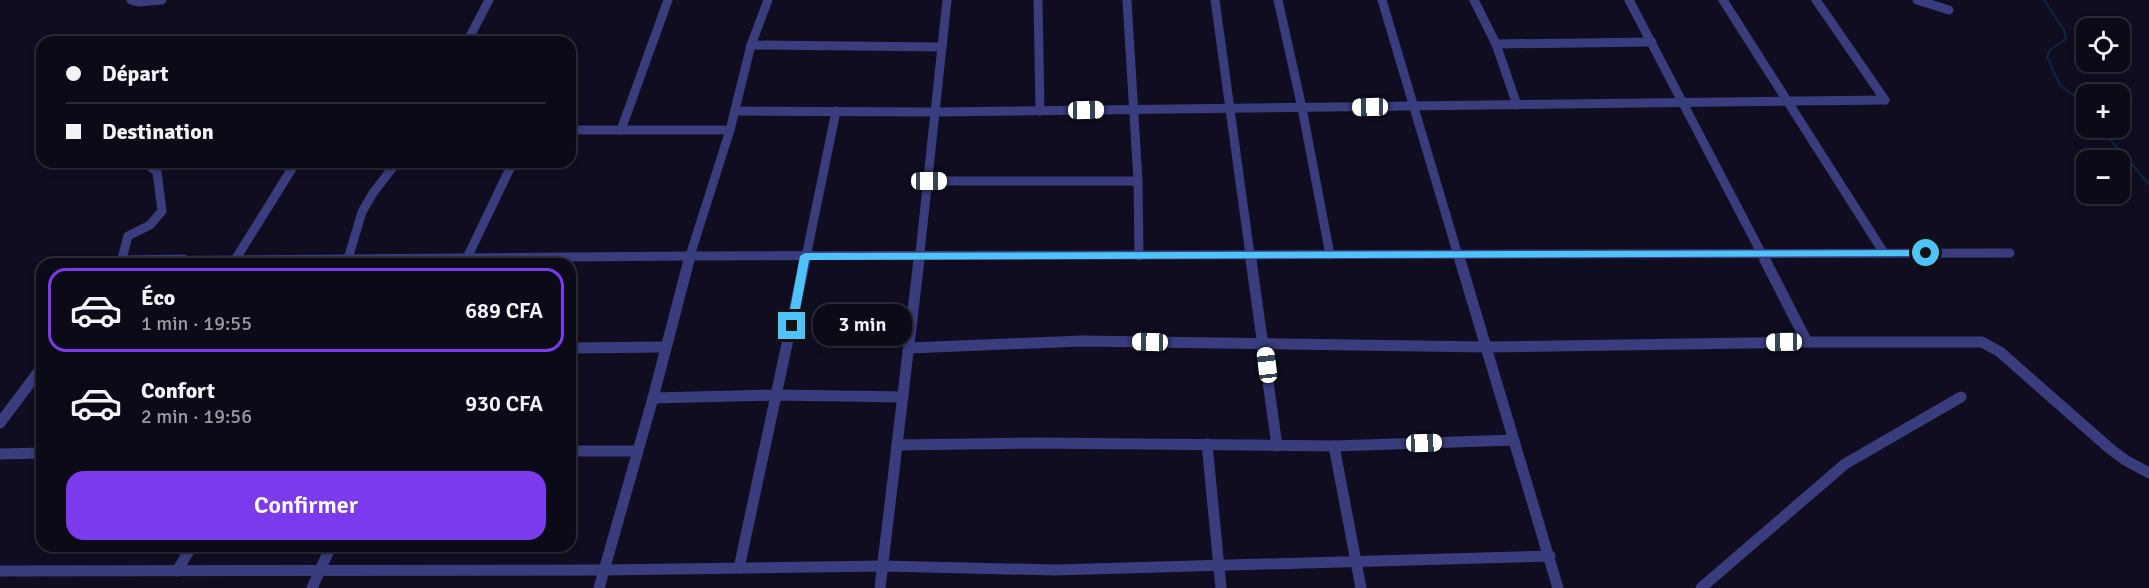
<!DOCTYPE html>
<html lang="fr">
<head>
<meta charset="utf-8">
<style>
	body { margin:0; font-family:Signika,sans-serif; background:#191824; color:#f1f3f6; height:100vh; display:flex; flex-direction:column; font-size:22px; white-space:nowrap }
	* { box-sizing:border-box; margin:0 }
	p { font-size:20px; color:#9a9aa1 }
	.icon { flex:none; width:33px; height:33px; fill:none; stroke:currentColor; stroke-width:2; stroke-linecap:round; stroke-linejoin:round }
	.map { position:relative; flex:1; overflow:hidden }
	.drawer { position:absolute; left:36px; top:258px; width:540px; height:294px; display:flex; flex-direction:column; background:#0b0a17; border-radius:18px; box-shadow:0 3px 9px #0003,0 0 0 2px #2b2b36 }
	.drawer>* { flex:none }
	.banner { position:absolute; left:36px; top:36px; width:540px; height:132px; border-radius:18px; box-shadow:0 3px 9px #0003,0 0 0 2px #2b2b36; display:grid; align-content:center; height:132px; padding:0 30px; background:#0b0a17 }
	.controls { position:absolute; left:2076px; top:18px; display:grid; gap:12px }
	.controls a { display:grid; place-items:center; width:54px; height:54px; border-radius:12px; background:#0b0a17; box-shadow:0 3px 9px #0003,0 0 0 2px #2b2b36; font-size:30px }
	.end { position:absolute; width:27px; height:27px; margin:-14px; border:8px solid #4fc3f7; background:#111; box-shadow:0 0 0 3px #111 }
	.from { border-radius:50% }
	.bubble { position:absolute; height:42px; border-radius:18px; background:#0b0a17; box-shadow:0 3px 9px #0003,0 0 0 2px #2b2b36; font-size:20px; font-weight:600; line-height:42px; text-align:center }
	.car { position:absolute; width:18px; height:36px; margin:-18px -9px; border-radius:8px; box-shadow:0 0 4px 2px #0007; background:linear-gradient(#fff 24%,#345 0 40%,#fff 0 76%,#345 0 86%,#fff 0) }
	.banner b { display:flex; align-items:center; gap:21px; height:57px; font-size:22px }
	.banner b+b { border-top:2px solid #2b2b36 }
	.banner i { width:15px; height:15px; background:#f1f3f6 }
	ul { padding:10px 0 0; list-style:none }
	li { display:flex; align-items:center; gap:18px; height:84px; margin:0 12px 9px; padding:0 18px; border:3px solid transparent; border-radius:18px }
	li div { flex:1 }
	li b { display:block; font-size:22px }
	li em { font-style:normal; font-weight:600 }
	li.on { border-color:#7c3aed }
	li>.icon { width:54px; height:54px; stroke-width:1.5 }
	.cta { display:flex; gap:12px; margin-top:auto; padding:12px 30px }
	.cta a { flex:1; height:69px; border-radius:18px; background:#7c3aed; color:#fff; font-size:24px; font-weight:600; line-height:69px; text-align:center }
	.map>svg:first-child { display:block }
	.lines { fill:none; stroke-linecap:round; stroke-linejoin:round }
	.stream { stroke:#0d2643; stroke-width:2 }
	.street-far1 { stroke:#393c7d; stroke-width:9 }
	.street { stroke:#393c7d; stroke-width:11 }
	.route { fill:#4fc3f7 }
</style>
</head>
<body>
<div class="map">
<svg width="2149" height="588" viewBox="0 0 2149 588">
	<rect width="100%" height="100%" fill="#0f0d1f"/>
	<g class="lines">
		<g class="stream">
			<polyline points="2044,0 2064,30 2066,39 2050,50 2047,57 2060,85 2086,105"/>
			<polyline points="2100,128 2149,184"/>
		</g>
		<g class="street-far1">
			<polyline points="131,0 138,2 162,0"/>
			<polyline points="1038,0 1040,111"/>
			<polyline points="1127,0 1138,181 1139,256"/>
			<polyline points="1215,0 1251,262"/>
			<polyline points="1278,0 1302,108 1330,255"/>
			<polyline points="1382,0 1460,262"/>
			<polyline points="1474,0 1496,44 1517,105"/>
			<polyline points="1629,0 1766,262"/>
			<polyline points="1723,0 1884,253"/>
			<polyline points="1816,0 1885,100"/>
			<polyline points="1917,0 1949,10"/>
			<polyline points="467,42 489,0"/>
			<polyline points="1496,44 1652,42"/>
			<polyline points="751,45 942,47"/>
			<polyline points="735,111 936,112 1885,100"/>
			<polyline points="570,130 730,130"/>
			<polyline points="621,130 668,0"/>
			<polyline points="929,181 1138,181"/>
			<polyline points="235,260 296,162"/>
			<polyline points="122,261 690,256 2010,253"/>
			<polyline points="121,262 128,236 150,225 162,211 157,172 148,165 148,162"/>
			<polyline points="347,262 362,212 373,193 397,162"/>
			<polyline points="465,262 513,162"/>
			<polyline points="688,262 730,130 751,45 768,0"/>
			<polyline points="805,262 836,111"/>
			<polyline points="919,262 947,0"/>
		</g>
		<g class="street">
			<polyline points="1251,260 1277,446"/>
			<polyline points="1460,260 1558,588"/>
			<polyline points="1765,260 1807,342 1982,342 2000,352 2108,447 2125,460 2149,473"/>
			<polyline points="122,261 184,260"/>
			<polyline points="120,264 121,260"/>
			<polyline points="346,264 347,260"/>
			<polyline points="464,264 466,260"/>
			<polyline points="570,348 665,347"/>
			<polyline points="910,348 1081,341 1486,347 1807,342"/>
			<polyline points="653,398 778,395 903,397"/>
			<polyline points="0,423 42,367"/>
			<polyline points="1207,444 1221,588"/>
			<polyline points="897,445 1037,443 1334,446 1514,440"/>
			<polyline points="1334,446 1361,588"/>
			<polyline points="570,451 637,451"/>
			<polyline points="0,454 42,453"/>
			<polyline points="739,568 805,260"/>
			<polyline points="0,571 605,570 883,566 1055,570 1550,556"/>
			<polyline points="177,571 192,546"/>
			<polyline points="312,588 331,546"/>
			<polyline points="599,588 653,398 689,260"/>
			<polyline points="880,588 919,260"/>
			<polyline points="1701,588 1845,464 1961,397"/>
		</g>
	</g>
	<polygon class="route" points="1926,250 1931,253 1926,256 809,260 797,326 792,329 787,326 800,256 805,253"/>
</svg>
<div class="controls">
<a><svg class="icon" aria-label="locate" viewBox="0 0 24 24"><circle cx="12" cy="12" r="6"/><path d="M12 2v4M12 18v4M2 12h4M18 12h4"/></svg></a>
<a>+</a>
<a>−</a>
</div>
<i class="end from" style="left:1926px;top:253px"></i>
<i class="end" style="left:792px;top:326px"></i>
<div class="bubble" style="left:813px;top:304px;width:99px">3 min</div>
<i class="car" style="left:1370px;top:107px;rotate:269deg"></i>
<i class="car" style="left:1086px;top:110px;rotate:89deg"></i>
<i class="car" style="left:929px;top:181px;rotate:90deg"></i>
<i class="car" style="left:1150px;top:342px;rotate:271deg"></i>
<i class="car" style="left:1784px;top:342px;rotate:269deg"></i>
<i class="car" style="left:1267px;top:365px;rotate:353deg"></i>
<i class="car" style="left:1424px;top:443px;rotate:88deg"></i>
<div class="banner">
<b><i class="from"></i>Départ</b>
<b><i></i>Destination</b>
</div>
<section class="drawer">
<ul>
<li class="on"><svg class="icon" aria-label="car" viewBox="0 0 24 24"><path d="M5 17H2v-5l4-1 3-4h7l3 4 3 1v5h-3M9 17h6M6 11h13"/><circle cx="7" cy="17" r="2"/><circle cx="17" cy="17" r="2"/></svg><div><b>Éco</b><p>1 min · 19:55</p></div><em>689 CFA</em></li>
<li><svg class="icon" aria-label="car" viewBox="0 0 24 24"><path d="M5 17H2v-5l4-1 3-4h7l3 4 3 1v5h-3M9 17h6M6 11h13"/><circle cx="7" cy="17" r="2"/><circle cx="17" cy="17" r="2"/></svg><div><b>Confort</b><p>2 min · 19:56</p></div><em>930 CFA</em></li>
</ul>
<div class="cta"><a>Confirmer</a></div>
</section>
</div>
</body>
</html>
